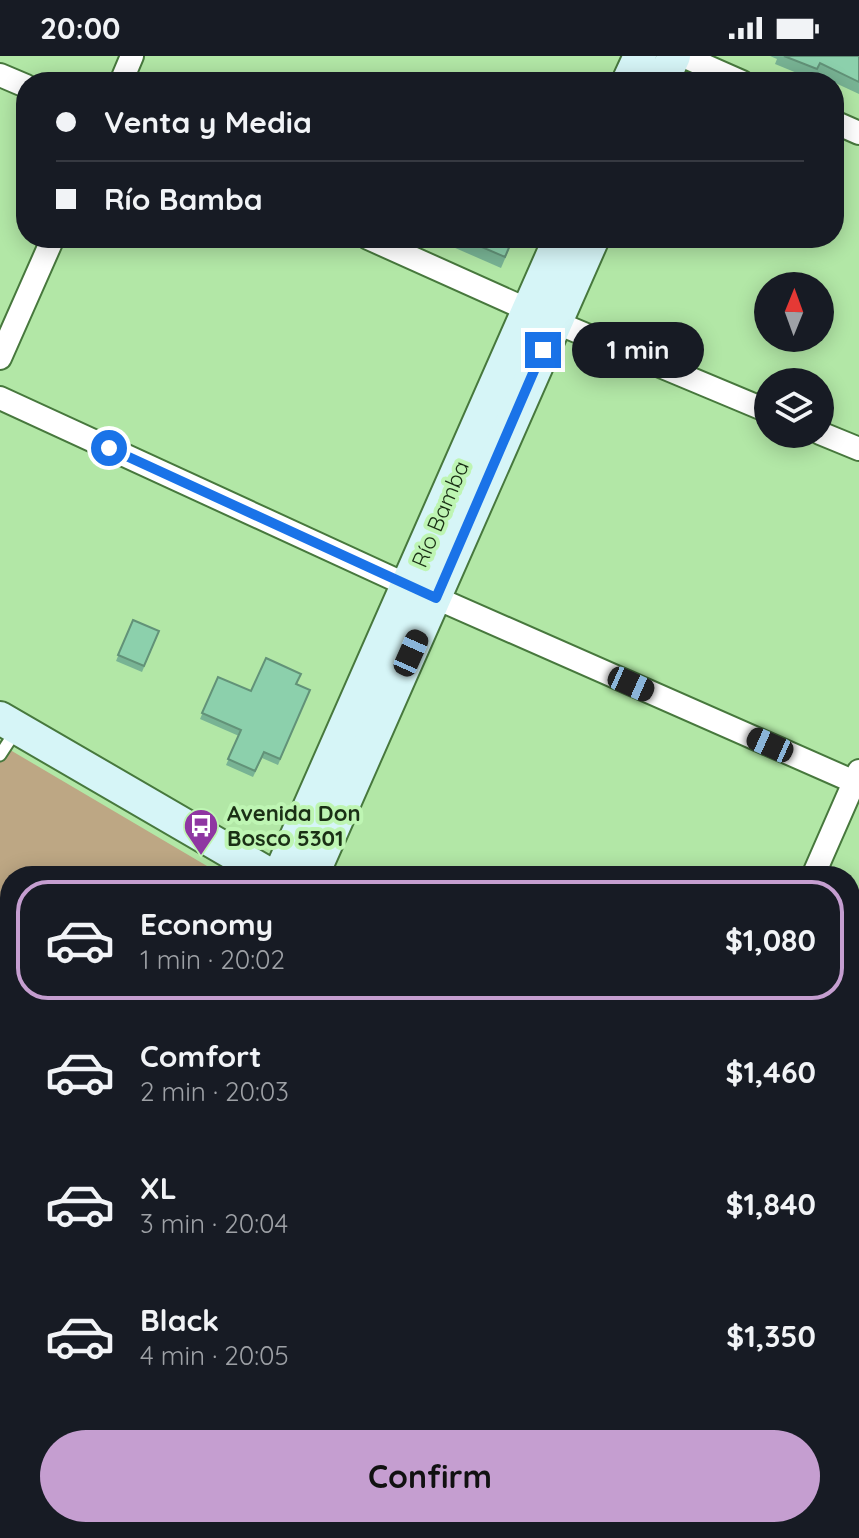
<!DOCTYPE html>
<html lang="en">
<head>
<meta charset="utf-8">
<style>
	body { margin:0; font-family:Quicksand,sans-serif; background:#20242c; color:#f1f3f6; height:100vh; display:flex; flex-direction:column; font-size:30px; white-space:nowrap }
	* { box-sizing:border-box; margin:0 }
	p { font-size:26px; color:#9ea1a6 }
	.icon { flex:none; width:44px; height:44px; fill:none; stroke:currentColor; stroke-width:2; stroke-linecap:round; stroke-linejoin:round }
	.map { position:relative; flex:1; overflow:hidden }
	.sheet { position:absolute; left:0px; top:810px; width:860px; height:672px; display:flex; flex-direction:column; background:#171b24; border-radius:32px 32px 0 0; box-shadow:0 4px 20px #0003 }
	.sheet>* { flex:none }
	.guide { position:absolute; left:16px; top:16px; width:828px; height:176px; border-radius:32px; box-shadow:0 4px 20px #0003; display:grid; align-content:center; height:176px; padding:0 40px; background:#171b24 }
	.needle { width:52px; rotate:1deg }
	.fabs { position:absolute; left:754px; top:216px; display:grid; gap:16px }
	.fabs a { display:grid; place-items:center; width:80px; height:80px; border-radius:50%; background:#171b24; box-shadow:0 4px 20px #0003; font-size:40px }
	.end { position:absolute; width:36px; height:36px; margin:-18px; border:10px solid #1a73e8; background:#fff; box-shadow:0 0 0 4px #fff }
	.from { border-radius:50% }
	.bubble { position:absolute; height:56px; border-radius:28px; background:#171b24; box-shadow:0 4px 20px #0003; font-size:26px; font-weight:800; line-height:56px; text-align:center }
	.car { position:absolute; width:24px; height:48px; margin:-24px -12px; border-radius:10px; box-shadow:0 0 6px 2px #0007; background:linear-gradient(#222 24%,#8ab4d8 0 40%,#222 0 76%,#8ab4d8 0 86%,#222 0) }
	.guide b { display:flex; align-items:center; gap:28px; height:76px; font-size:30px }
	.guide b+b { border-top:2px solid #363941 }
	.guide i { width:20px; height:20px; background:#f1f3f6 }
	ul { padding:14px 0 0; list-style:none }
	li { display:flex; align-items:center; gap:24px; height:120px; margin:0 16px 12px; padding:0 24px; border:4px solid transparent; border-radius:32px }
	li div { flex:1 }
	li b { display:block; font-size:30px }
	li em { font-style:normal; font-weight:800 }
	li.active { border-color:#c59ed0 }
	li>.icon { width:72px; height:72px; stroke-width:1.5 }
	.primary-button { display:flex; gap:16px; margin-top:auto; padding:16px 40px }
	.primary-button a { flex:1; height:92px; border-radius:48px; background:#c59ed0; color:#111; font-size:32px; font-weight:800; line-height:92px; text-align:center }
	.status { display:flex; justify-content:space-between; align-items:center; height:56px; padding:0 40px; background:#171b24; direction:ltr }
	.status svg { height:22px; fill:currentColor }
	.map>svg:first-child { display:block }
	.green { fill:#bda784 }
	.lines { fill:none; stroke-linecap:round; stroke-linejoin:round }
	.lane-casing { stroke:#47783d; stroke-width:15 }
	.street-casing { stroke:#47783d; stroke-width:26 }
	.secondary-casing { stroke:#47783d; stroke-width:36 }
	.lane { stroke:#fff; stroke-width:11 }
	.street { stroke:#fff; stroke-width:22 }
	.secondary { stroke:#d6f5f7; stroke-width:32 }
	.wall { fill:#78b394 }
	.building { fill:#8cd0ac; stroke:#629278; stroke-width:2 }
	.route { stroke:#1a73e8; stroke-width:10 }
	.labels { text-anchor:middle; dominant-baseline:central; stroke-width:8; stroke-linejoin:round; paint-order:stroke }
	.street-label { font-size:22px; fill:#1a2f15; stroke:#bef5b3 }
	.poi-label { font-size:22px; font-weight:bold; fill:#1a2f15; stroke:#bef5b3; text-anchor:start }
</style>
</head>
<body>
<div class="status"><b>20:00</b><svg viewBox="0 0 49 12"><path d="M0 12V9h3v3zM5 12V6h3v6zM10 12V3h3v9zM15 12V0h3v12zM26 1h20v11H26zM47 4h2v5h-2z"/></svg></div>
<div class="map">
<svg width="859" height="1482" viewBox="0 0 859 1482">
	<rect width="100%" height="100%" fill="#b2e7a6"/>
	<polygon class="green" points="0,688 224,820 10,820 10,1337 0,1353"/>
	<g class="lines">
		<defs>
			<polyline id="lane" points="0,699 17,673"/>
			<g id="street">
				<polyline points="683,0 742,26"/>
				<polyline points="0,19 26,30"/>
				<polyline points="121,26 132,0"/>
				<polyline points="834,66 859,77"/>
				<polyline points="368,182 555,266 768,355"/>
				<polyline points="0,302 53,182"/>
				<polyline points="0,342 409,530 859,728"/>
				<polyline points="820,377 859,393"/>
				<polyline points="813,820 859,715"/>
				<polyline points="38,1482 44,1472"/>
				<polyline points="364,1482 370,1472"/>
			</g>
			<g id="secondary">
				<polyline points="628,26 640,0"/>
				<polyline points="662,26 674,0"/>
				<polyline points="0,662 272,820"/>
				<polyline points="279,820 560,182"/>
				<polyline points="312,820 593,182"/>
				<polyline points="850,1153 859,1158"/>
			</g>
		</defs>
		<use href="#lane" class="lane-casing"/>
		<use href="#street" class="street-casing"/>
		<use href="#secondary" class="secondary-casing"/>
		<use href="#lane" class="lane"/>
		<use href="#street" class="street"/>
		<use href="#secondary" class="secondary"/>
	</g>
	<g class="wall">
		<polygon points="770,0 859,0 859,38 816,18 814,24 775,8 777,3"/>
		<polygon points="456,182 514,182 501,212 453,191"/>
		<polygon points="133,564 159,575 142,616 116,605"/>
		<polygon points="218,621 251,635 297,629 310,634 278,709 262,702 253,721 226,709 239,680 200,663"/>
		<polygon points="168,1472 182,1472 178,1478"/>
	</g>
	<g class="building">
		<polygon points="784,0 859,0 859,26 820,7 817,13"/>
		<polygon points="461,182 513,182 505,201"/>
		<polygon points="133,564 159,575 144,610 118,599"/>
		<polygon points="266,602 301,618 296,628 310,634 280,703 264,696 255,715 228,703 241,674 202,657 218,621 251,635"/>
		<polygon points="850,1008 859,1012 859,1071 851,1090"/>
		<polygon points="10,1418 10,1472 28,1472 25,1478 28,1482 0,1482 0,1435"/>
		<polygon points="246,1472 259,1472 276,1482 240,1482"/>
	</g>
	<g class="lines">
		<polyline class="route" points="109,392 436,542 543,294"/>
	</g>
	<defs>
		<symbol id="bus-pin" viewBox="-11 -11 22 30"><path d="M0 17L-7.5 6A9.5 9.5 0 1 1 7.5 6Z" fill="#8f36a2" stroke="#bef5b3"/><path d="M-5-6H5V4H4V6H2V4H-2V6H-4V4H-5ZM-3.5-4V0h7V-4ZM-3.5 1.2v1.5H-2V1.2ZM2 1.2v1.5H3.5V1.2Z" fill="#fff"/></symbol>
	</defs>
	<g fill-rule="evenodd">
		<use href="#bus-pin" x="181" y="750" width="40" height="54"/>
	</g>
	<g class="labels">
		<g class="street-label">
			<text transform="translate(440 458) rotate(-67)">Río Bamba</text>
		</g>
		<g class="poi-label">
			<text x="227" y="757">Avenida Don<tspan x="227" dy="25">Bosco 5301</tspan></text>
		</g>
	</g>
</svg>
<div class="fabs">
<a><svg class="needle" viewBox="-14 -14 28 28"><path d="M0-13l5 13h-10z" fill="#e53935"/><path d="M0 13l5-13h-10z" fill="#9ea1a6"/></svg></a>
<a><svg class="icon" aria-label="layers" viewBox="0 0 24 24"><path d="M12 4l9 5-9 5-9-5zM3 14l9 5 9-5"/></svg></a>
</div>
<i class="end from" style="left:109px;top:392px"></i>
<i class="end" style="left:543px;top:294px"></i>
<div class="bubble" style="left:572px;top:266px;width:132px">1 min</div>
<i class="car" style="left:411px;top:597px;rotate:24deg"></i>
<i class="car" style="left:631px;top:628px;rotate:114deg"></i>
<i class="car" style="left:770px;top:689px;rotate:294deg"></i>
<div class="guide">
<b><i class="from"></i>Venta y Media</b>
<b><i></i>Río Bamba</b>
</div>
<section class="sheet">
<ul>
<li class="active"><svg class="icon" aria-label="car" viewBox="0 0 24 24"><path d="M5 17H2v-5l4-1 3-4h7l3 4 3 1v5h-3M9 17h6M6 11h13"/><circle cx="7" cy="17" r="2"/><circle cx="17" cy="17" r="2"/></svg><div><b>Economy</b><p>1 min · 20:02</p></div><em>$1,080</em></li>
<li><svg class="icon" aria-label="car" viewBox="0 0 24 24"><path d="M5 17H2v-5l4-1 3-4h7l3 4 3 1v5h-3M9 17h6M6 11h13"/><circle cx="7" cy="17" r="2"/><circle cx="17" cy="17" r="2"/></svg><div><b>Comfort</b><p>2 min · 20:03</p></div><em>$1,460</em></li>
<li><svg class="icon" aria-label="car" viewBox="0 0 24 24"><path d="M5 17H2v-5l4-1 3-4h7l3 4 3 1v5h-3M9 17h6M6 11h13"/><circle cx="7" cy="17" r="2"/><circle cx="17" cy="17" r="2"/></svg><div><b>XL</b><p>3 min · 20:04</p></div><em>$1,840</em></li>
<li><svg class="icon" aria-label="car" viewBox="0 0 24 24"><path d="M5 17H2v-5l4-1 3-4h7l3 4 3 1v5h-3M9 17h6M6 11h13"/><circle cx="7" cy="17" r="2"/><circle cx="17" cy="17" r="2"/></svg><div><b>Black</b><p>4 min · 20:05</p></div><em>$1,350</em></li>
</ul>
<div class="primary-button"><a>Confirm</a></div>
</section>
</div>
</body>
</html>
